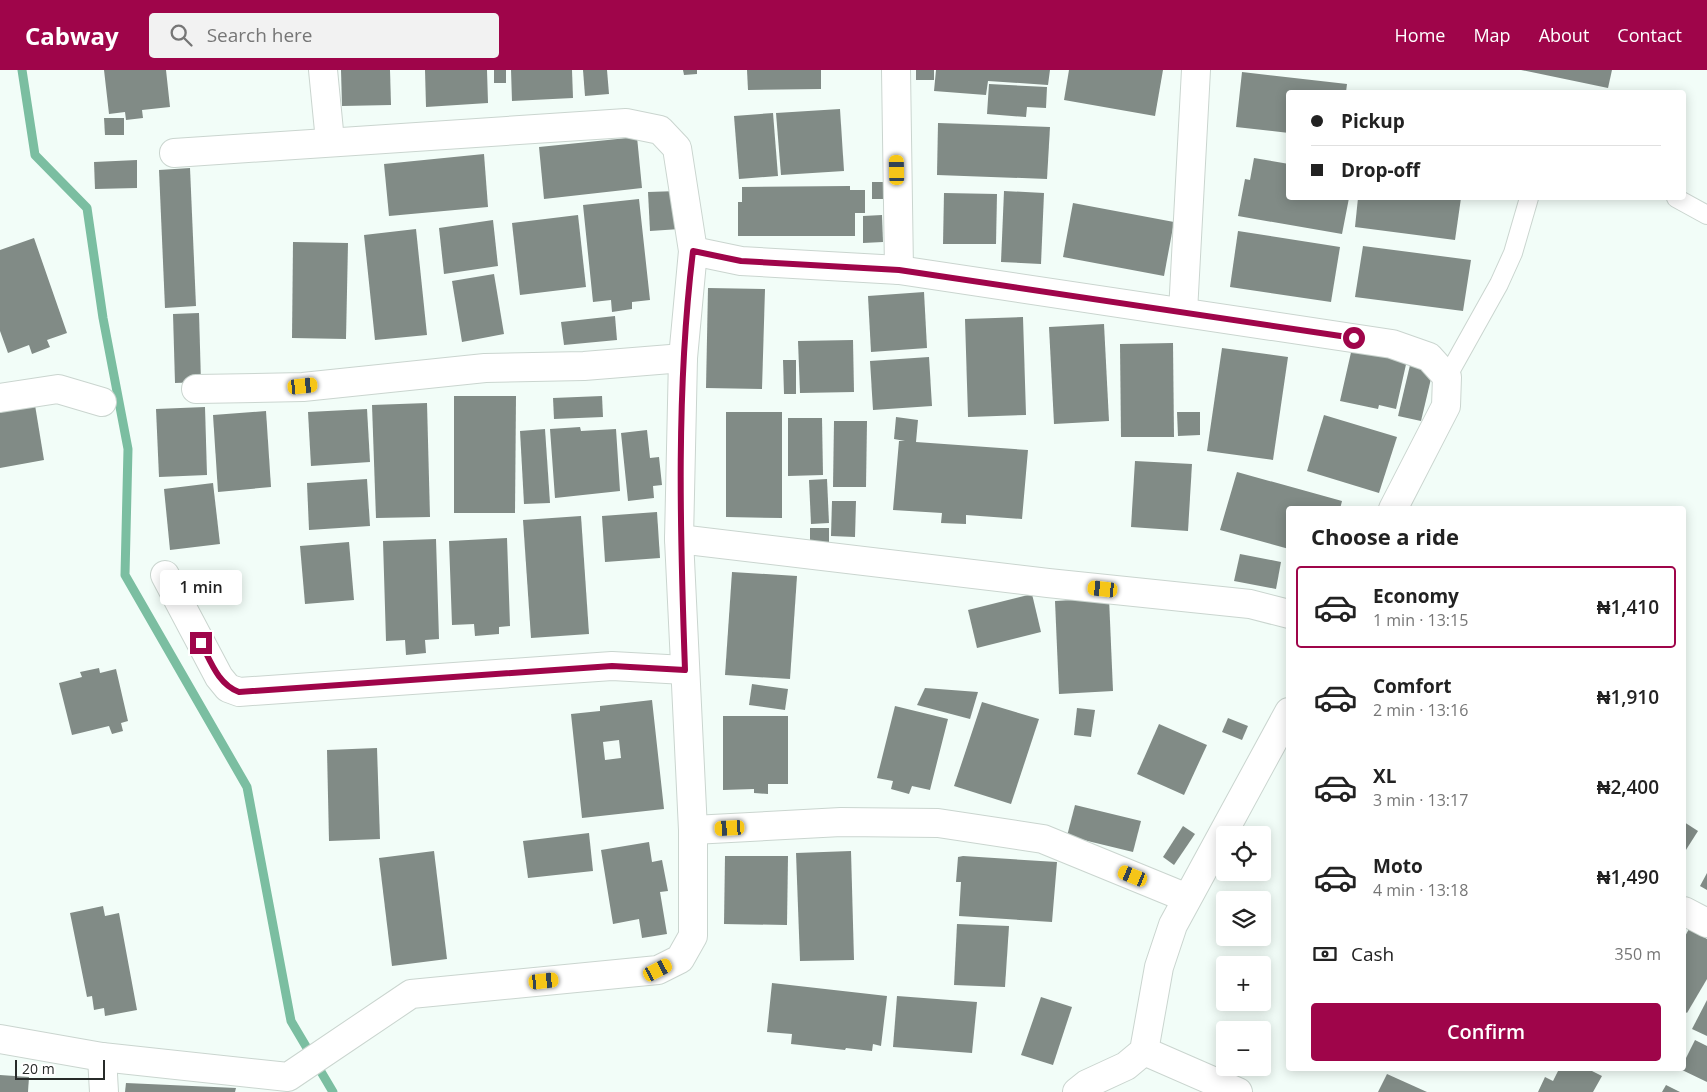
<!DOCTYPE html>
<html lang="en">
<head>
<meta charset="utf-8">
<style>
	body { margin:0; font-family:"Open Sans",sans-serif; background:#f2f2f2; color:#222; height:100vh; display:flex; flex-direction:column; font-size:19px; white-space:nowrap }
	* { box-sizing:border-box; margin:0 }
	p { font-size:16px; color:#767676 }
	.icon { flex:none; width:28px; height:28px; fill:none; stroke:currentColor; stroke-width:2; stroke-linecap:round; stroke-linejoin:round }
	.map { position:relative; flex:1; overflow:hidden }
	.sheet { position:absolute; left:1286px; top:436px; width:400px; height:565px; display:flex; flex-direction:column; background:#fff; border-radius:5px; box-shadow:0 2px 12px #0003 }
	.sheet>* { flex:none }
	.hud { position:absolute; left:1286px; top:20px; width:400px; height:110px; border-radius:5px; box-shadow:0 2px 12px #0003; display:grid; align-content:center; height:110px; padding:0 25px; background:#fff }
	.controls { position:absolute; left:1216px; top:756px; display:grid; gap:10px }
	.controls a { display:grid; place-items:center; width:55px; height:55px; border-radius:5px; background:#fff; box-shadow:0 2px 12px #0003; font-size:25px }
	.scale { position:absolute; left:15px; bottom:12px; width:90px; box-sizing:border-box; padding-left:5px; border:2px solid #272b29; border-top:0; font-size:14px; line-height:18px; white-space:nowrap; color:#272b29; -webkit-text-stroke:4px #fff; paint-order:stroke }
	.end { position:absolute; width:22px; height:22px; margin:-11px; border:6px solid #9f054a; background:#fff; box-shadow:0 0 0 2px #fff }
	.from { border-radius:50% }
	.bubble { position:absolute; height:35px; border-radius:5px; background:#fff; box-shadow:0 2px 12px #0003; font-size:16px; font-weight:600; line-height:35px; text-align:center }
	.car { position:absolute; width:15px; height:30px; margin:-15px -8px; border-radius:6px; box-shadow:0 0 4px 1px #0007; background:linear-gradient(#f5c518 24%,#345 0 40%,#f5c518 0 76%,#345 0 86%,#f5c518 0) }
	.hud b { display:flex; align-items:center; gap:18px; height:48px; font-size:19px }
	.hud b+b { border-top:1px solid #e0e0e0 }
	.hud i { width:12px; height:12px; background:#222 }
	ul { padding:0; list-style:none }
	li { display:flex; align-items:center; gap:15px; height:82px; margin:0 10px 8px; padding:0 15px; border:2px solid transparent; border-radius:5px }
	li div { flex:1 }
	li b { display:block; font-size:19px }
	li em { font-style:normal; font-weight:600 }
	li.selected { border-color:#9f054a }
	li>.icon { width:45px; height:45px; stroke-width:1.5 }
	h2 { padding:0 25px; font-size:22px; line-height:60px }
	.pay { display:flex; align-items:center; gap:12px; height:55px; padding:0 25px; font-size:19px }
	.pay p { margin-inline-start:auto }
	.action { display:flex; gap:10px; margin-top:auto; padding:10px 25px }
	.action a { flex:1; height:58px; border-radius:5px; background:#9f054a; color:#fff; font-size:20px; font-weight:600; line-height:58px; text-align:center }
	header { display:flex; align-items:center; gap:30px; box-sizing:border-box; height:70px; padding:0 25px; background:#9f054a; color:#fff }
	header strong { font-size:24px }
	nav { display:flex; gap:28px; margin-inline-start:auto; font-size:18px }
	.search { width:350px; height:45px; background:#f2f2f2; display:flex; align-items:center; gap:12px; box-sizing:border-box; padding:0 18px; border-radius:5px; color:#767676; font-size:19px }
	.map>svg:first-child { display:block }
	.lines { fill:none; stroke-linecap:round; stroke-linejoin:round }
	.stream { stroke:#7bbea1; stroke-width:9 }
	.building { fill:#818b86; fill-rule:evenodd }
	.lane-casing { stroke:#cad5cf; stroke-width:20 }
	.street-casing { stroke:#cad5cf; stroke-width:30 }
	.lane { stroke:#fff; stroke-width:18 }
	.street { stroke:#fff; stroke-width:28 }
	.route { stroke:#9f054a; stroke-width:6 }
</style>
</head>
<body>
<header>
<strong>Cabway</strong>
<div class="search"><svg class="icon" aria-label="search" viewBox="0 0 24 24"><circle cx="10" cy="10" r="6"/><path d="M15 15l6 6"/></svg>Search here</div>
<nav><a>Home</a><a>Map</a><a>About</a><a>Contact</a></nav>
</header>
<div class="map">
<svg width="1707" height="1022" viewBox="0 0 1707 1022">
	<rect width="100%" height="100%" fill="#f2fdf8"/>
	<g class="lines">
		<polyline class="stream" points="22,0 35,85 87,138 103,248 128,379 125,505 247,717 291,951 333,1022"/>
	</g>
	<g class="building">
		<polygon points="104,0 166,0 170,37 142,40 143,48 126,50 125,42 109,44"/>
		<polygon points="341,0 390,0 391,35 342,36"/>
		<polygon points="425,0 487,0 488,33 426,37"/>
		<rect x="494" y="0" width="12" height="13"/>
		<polygon points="511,0 572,0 573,28 512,31"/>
		<polygon points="583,0 607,0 609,24 585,26"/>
		<polygon points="683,0 697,0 697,4 684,5"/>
		<polygon points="747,0 821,0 821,19 748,20"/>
		<rect x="916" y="0" width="18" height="10"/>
		<polygon points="936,0 1050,0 1048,15 988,11 986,25 934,21"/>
		<polygon points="1069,0 1163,0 1155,46 1064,30"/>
		<polygon points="1521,0 1612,0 1608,18"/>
		<polygon points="1242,2 1347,14 1346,22 1289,22 1289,63 1236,57"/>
		<polygon points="989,14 1047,17 1046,38 1027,37 1026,47 987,44"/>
		<polygon points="840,39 844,101 781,105 776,43"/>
		<polygon points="773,43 778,106 739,109 734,46"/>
		<polygon points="104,48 124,48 124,65 105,65"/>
		<polygon points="938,53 1050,57 1047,109 937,105"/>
		<polygon points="637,67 642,118 544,129 539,77"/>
		<polygon points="484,84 488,137 389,146 384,94"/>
		<polygon points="1254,88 1289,94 1289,128 1349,128 1342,164 1238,146 1245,109 1250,110"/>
		<polygon points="137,90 137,118 95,119 94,92"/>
		<polygon points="190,98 196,236 165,238 159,100"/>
		<polygon points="872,112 892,112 893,129 872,129"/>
		<polygon points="850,116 850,120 865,120 865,143 855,143 855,166 738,166 738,132 742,132 742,117"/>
		<polygon points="678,121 680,159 650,161 648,122"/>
		<polygon points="1004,121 1044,123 1041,194 1001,192"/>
		<polygon points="944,123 997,124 996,174 943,174"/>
		<polygon points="1358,128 1461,128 1455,170 1355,157"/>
		<polygon points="639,129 650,230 632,232 632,239 612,242 611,230 593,232 583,135"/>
		<polygon points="1073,133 1174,152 1164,206 1063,187"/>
		<polygon points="578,145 586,217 520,225 512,153"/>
		<polygon points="882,145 883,172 863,173 863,146"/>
		<polygon points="493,150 498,196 444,204 439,158"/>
		<polygon points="416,159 427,265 375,270 364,165"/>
		<polygon points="1238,161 1340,177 1331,232 1230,217"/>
		<polygon points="34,168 67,263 47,270 50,277 32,284 29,275 8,283 0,261 0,180"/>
		<polygon points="293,172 348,173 346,269 292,268"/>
		<polygon points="1363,176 1471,190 1463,241 1355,227"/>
		<polygon points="494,204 504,264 462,272 452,211"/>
		<polygon points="708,218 765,219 762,319 706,318"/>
		<polygon points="924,222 927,278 871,282 868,226"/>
		<polygon points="199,243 201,312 175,313 173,244"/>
		<polygon points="615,246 617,270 564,275 561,252"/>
		<polygon points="1023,247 1026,345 968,347 965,249"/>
		<polygon points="1104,254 1109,351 1054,354 1049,257"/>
		<polygon points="853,270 854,322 800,323 798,271"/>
		<polygon points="1173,273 1174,367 1121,367 1120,274"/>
		<polygon points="1222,278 1288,287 1273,390 1207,381"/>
		<polygon points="1352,278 1407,290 1396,339 1379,335 1378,339 1340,331"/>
		<polygon points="929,287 932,336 873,340 870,291"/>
		<polygon points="783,290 796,290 796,324 784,324"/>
		<polygon points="1411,291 1434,296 1421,351 1398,346"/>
		<polygon points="454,326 516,326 515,443 454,443"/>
		<polygon points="602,326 603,347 554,349 553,328"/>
		<polygon points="34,329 44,390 0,398 0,335"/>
		<polygon points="427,333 430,447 376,448 372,335"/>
		<polygon points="205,337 207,405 159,407 156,339"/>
		<polygon points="367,339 370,392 311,396 308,342"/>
		<polygon points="266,341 271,417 218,422 213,345"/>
		<polygon points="726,342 782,342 782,448 726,447"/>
		<polygon points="1177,342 1200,342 1200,365 1178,366"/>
		<polygon points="1324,345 1397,367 1379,423 1307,401"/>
		<polygon points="896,347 918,350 916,372 1028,380 1022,449 966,445 966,454 941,453 942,443 893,440 899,371 905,371 894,369"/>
		<polygon points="788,348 822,348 823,405 788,406"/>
		<polygon points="834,351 867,351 866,417 833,417"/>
		<polygon points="580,357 581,361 616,359 620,421 555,428 550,359"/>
		<polygon points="545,359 550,433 524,434 520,361"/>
		<polygon points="647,360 650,388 659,387 662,415 653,416 654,428 628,431 621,363"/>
		<polygon points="1135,391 1192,394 1188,461 1131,457"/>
		<polygon points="1237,402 1342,431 1340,439 1289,439 1289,479 1220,460"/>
		<polygon points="367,409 370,456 309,460 307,413"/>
		<polygon points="827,409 829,453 811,454 809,410"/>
		<polygon points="213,413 220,474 170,480 164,419"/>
		<polygon points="832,431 856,431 855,467 831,466"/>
		<polygon points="657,442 660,488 605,492 602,446"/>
		<polygon points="581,446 589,564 531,568 523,450"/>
		<polygon points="810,458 829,458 829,474 810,473"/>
		<polygon points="507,468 510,556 499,557 499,564 475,566 474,554 452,555 449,471"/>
		<polygon points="436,469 439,569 425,570 426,583 406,585 405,570 386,571 383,471"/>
		<polygon points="349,472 354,530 305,534 300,476"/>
		<polygon points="1240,484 1281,492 1276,519 1234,511"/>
		<polygon points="732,502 797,506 790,609 725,605"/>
		<polygon points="1032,524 1041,562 977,578 968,540"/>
		<polygon points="1109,528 1113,621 1059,624 1055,531"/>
		<polygon points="99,598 100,603 116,599 128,651 121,653 123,661 112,664 109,656 72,665 59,613 82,607 80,602"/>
		<polygon points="752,614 788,619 785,640 749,635"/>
		<polygon points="925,618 978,622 970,649 917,635"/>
		<path d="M652,630L664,739L582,748L571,644L600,641V636ZM619,670L621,688L605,690L603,672Z"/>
		<polygon points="982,632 1039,649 1011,734 954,716"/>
		<polygon points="895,636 948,649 930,720 912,716 909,724 891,719 893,711 877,708"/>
		<polygon points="1077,638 1095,640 1091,667 1074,665"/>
		<polygon points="723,646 788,646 788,714 768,714 768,724 754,723 754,719 723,720"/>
		<polygon points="1228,648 1248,656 1242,670 1222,662"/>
		<polygon points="1159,654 1207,675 1184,725 1137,704"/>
		<polygon points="377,678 380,769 329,771 327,680"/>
		<polygon points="1075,735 1141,751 1133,782 1067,766"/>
		<polygon points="1684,752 1698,761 1684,783"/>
		<polygon points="1183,756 1195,764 1174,795 1163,787"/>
		<polygon points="589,763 593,801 528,808 523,771"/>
		<polygon points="649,772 652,792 662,790 668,821 660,822 667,864 642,868 639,849 613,854 601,780"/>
		<polygon points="434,781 447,889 392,896 379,788"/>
		<polygon points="851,781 854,890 800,891 796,783"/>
		<polygon points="725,786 788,786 787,855 724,854"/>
		<polygon points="963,786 1057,792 1052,852 959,846 961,812 956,812 958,787"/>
		<polygon points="1707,803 1707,820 1700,816"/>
		<polygon points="103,836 105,846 119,843 137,940 105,946 104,938 94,940 92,926 87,927 70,843"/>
		<polygon points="957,854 1009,856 1005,917 954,915"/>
		<polygon points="1689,859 1707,869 1707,909 1687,943 1684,941 1684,868"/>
		<polygon points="772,913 887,926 881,976 873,974 872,981 846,978 845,980 791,974 792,964 767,962"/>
		<polygon points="897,926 977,932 972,983 893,977"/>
		<polygon points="1041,927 1072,937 1053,995 1021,985"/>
		<polygon points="1707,930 1707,966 1692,959"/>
		<polygon points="1695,970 1707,976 1707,1012 1680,999 1684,999 1684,992"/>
		<polygon points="1559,999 1588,999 1602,1006 1593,1022 1538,1022 1545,1007 1553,1011"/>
		<polygon points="1387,1004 1427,1022 1378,1022"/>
		<polygon points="0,1005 29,1007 28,1022 0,1022"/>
		<polygon points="126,1013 236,1018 235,1022 125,1022"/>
		<polygon points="1666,1015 1680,1022 1662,1022"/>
	</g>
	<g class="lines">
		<defs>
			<g id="lane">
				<polyline points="1676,128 1707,145"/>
				<polyline points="1447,307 1499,214 1513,183 1529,128"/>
			</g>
			<g id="street">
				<polyline points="323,0 330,71"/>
				<polyline points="896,0 899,200"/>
				<polyline points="693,181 741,191 899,200 1392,274 1429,287 1447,307 1446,336 1393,439"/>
				<polyline points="1183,242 1196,0"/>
				<polyline points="196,319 303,317 485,298 584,296 683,288"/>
				<polyline points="0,328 58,319 102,332"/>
				<polyline points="679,469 1048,513 1250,534 1289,544"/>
				<polyline points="165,505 219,607 228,618 239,622 612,596 685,600"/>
				<polyline points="693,760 841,752 938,753 1043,769 1187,828"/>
				<polyline points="1684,841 1707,853"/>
				<polyline points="0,969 102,987 288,1007 411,924 658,900 680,889 693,866 693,760 679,469 683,288 693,181 677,78 660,60 626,53 174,83"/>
				<polyline points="1144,981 1238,1022"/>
				<polyline points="102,987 104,1022"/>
				<polyline points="1077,1022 1087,1014 1126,996 1144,981 1159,897 1173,855 1289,642"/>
			</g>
		</defs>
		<use href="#lane" class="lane-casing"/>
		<use href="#street" class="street-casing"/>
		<use href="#lane" class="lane"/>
		<use href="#street" class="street"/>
	</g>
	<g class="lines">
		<path class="route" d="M201,573C211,592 218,614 239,622L612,596L685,600C680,461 676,320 693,181L741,191L899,200L1354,268"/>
	</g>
</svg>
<div class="controls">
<a><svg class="icon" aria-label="locate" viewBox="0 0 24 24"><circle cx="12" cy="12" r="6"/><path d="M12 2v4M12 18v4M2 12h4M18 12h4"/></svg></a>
<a><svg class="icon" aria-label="layers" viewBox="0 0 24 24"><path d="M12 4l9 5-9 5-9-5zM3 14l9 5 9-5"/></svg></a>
<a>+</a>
<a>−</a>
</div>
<div class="scale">20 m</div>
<i class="end from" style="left:1354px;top:268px"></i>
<i class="end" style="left:201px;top:573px"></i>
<div class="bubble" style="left:160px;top:500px;width:82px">1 min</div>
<i class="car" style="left:897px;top:100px;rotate:359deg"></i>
<i class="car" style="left:303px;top:316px;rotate:84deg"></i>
<i class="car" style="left:1103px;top:519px;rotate:276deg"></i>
<i class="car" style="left:730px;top:758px;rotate:267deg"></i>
<i class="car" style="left:1133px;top:806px;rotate:292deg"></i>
<i class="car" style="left:658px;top:900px;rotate:63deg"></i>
<i class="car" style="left:544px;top:911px;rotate:84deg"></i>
<div class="hud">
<b><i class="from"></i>Pickup</b>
<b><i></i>Drop-off</b>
</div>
<section class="sheet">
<h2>Choose a ride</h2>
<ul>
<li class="selected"><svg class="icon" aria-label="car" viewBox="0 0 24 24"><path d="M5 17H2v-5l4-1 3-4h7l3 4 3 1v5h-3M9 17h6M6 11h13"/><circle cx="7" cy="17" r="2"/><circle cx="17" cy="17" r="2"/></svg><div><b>Economy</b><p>1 min · 13:15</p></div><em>₦1,410</em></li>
<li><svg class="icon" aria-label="car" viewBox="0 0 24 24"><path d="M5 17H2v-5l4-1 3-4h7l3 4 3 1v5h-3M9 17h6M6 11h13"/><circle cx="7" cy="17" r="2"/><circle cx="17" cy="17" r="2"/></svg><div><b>Comfort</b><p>2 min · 13:16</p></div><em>₦1,910</em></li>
<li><svg class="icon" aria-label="car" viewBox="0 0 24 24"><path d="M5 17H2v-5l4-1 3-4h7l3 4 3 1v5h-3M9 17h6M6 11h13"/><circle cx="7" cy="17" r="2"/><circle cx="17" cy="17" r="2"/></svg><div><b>XL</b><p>3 min · 13:17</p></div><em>₦2,400</em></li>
<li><svg class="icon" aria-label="car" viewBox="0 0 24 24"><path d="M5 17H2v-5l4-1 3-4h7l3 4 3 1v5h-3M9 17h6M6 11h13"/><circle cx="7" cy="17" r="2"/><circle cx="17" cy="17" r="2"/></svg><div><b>Moto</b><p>4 min · 13:18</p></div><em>₦1,490</em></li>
</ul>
<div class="pay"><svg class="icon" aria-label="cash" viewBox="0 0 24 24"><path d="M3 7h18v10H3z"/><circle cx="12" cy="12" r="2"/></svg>Cash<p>350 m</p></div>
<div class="action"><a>Confirm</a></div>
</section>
</div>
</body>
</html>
